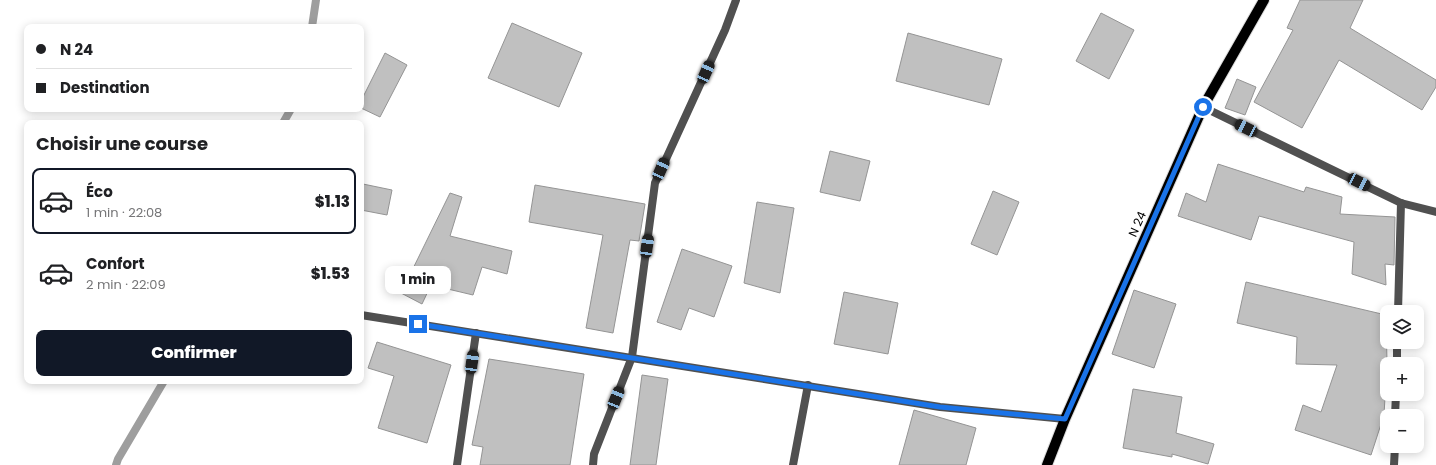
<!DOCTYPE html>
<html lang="fr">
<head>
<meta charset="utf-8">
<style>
	body { margin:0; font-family:Poppins,sans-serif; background:#f2f2f2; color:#202124; height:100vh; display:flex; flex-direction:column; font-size:15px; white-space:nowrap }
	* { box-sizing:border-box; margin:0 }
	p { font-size:13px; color:#757577 }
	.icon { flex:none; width:22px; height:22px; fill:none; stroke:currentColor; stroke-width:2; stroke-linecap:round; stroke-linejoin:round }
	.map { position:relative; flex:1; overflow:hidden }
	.panel { position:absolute; left:24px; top:120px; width:340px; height:264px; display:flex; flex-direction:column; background:#fff; border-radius:8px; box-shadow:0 2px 10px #0003 }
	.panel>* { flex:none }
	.guide { position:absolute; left:24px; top:24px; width:340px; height:88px; border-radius:8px; box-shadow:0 2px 10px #0003; display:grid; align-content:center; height:88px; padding:0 12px; background:#fff }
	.buttons { position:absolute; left:1380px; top:305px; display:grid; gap:8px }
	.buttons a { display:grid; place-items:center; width:44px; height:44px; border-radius:8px; background:#fff; box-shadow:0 2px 10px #0003; font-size:20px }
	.end { position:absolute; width:18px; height:18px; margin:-9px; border:5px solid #1a73e8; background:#fff; box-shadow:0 0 0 2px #fff }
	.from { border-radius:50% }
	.bubble { position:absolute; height:28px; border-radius:8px; background:#fff; box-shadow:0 2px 10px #0003; font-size:13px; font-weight:800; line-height:28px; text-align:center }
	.car { position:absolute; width:12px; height:24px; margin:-12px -6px; border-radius:5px; box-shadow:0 0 3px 1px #0007; background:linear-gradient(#222 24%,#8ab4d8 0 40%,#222 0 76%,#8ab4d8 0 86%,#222 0) }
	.guide b { display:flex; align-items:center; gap:14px; height:38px; font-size:15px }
	.guide b+b { border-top:1px solid #e0e0e0 }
	.guide i { width:10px; height:10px; background:#202124 }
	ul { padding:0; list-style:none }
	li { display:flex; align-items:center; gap:12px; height:66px; margin:0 8px 6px; padding:0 4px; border:2px solid transparent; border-radius:8px }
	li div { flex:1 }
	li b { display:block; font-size:15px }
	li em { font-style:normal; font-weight:800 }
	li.active { border-color:#111827 }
	li>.icon { width:36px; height:36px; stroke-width:1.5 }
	h2 { padding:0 12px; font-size:18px; line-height:48px }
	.button { display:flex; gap:8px; margin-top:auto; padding:8px 12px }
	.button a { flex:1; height:46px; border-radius:8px; background:#111827; color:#fff; font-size:16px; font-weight:800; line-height:46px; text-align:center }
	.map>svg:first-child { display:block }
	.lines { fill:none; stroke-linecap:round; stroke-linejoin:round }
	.stream { stroke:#9e9e9e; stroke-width:8 }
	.building { fill:#c0c0c0; stroke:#949494 }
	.primary-casing { stroke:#dbdbdb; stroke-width:12 }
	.street { stroke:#505050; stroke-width:8 }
	.primary { stroke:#000; stroke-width:10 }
	.route { stroke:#1a73e8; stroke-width:5 }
	.labels { text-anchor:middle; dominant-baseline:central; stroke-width:3; stroke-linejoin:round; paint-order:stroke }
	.street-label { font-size:12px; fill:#000; stroke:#fff }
</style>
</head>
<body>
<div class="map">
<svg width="1436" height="465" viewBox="0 0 1436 465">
	<rect width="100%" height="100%" fill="#fff"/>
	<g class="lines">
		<g class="stream">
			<polyline points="312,27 316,0"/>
			<polyline points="283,123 291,109"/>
			<polyline points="116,465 118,459 164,381"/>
		</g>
	</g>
	<g class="building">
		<polygon points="1300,0 1363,0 1350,28 1436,80 1436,87 1422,110 1339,60 1302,128 1254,102 1293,30 1287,28"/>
		<polygon points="1101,13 1134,30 1109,79 1076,61"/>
		<polygon points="512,23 582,53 559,107 488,78"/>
		<polygon points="908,33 1002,59 989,105 896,81"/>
		<polygon points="385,53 407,65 380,117 361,108 361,101"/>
		<polygon points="1237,79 1256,87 1245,115 1225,108"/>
		<polygon points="830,151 870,161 860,201 820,192"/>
		<polygon points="1218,164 1304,192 1306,187 1342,197 1340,214 1395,217 1394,265 1385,264 1386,285 1352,274 1354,242 1259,216 1251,240 1178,216 1186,193 1206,202"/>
		<polygon points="363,184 392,190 387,215 361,210"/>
		<polygon points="535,185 645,204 639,241 630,240 613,333 586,328 603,235 529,222"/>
		<polygon points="993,191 1019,202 997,255 971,244"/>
		<polygon points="450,193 462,197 450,236 512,251 507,274 482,267 473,295 431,285 422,304 401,293"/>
		<polygon points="757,202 794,208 780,293 744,283"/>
		<polygon points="682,249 732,266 714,317 689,308 681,330 657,322"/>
		<polygon points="1246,282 1386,315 1387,362 1384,415 1371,455 1295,430 1303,405 1321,412 1337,365 1296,364 1297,337 1237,323"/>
		<polygon points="1134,290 1176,304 1154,368 1112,354"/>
		<polygon points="844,292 898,303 888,354 834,344"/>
		<polygon points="377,342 451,365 427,443 378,428 394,376 368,368"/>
		<polygon points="489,359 584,374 570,465 480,465 483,447 472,445"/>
		<polygon points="642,375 668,379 656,465 630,465"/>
		<polygon points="1133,389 1182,397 1176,433 1214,444 1208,464 1172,454 1172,457 1123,448"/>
		<polygon points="914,410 976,428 966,465 899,465"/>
	</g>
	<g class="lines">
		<defs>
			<polyline id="primary" points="1047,465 1065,419 1203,107 1264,0"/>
		</defs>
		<use href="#primary" class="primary-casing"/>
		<g class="street">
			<polyline points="1203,107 1401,203 1436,212"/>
			<polyline points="1398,312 1401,203"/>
			<polyline points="361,315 940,407 1065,419"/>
			<polyline points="1397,364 1397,342"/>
			<polyline points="1395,416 1396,394"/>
			<polyline points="457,465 476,333"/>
			<polyline points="593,465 594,454 632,357 655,183 725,30 736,0"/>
			<polyline points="793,465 808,385"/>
			<polyline points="1394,465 1395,446"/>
		</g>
		<use href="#primary" class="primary"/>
	</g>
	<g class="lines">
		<polyline class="route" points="418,324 940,407 1065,419 1203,107"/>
	</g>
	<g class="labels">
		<g class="street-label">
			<text transform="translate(1137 224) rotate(-66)">N 24</text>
		</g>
	</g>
</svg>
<div class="buttons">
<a><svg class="icon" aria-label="layers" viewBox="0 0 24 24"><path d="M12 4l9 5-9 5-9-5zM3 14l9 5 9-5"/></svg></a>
<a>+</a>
<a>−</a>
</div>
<i class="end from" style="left:1203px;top:107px"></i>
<i class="end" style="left:418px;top:324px"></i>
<div class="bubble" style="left:385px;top:266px;width:66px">1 min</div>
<i class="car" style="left:706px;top:72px;rotate:24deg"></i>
<i class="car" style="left:1246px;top:128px;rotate:296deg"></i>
<i class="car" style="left:661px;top:169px;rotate:24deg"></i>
<i class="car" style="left:1359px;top:182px;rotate:116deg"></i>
<i class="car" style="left:647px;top:246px;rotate:8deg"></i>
<i class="car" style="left:472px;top:362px;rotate:8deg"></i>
<i class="car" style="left:616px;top:398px;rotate:22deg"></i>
<div class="guide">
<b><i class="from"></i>N 24</b>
<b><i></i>Destination</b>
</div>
<section class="panel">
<h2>Choisir une course</h2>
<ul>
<li class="active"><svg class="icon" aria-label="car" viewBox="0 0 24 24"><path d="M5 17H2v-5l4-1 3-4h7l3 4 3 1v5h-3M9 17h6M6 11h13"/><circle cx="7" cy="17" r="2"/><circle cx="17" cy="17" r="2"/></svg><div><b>Éco</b><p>1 min · 22:08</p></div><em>$1.13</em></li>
<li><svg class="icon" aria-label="car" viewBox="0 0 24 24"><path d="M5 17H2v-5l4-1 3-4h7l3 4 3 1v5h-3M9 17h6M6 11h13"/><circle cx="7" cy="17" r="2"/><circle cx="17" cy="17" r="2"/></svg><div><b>Confort</b><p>2 min · 22:09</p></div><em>$1.53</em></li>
</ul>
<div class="button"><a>Confirmer</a></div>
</section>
</div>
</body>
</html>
